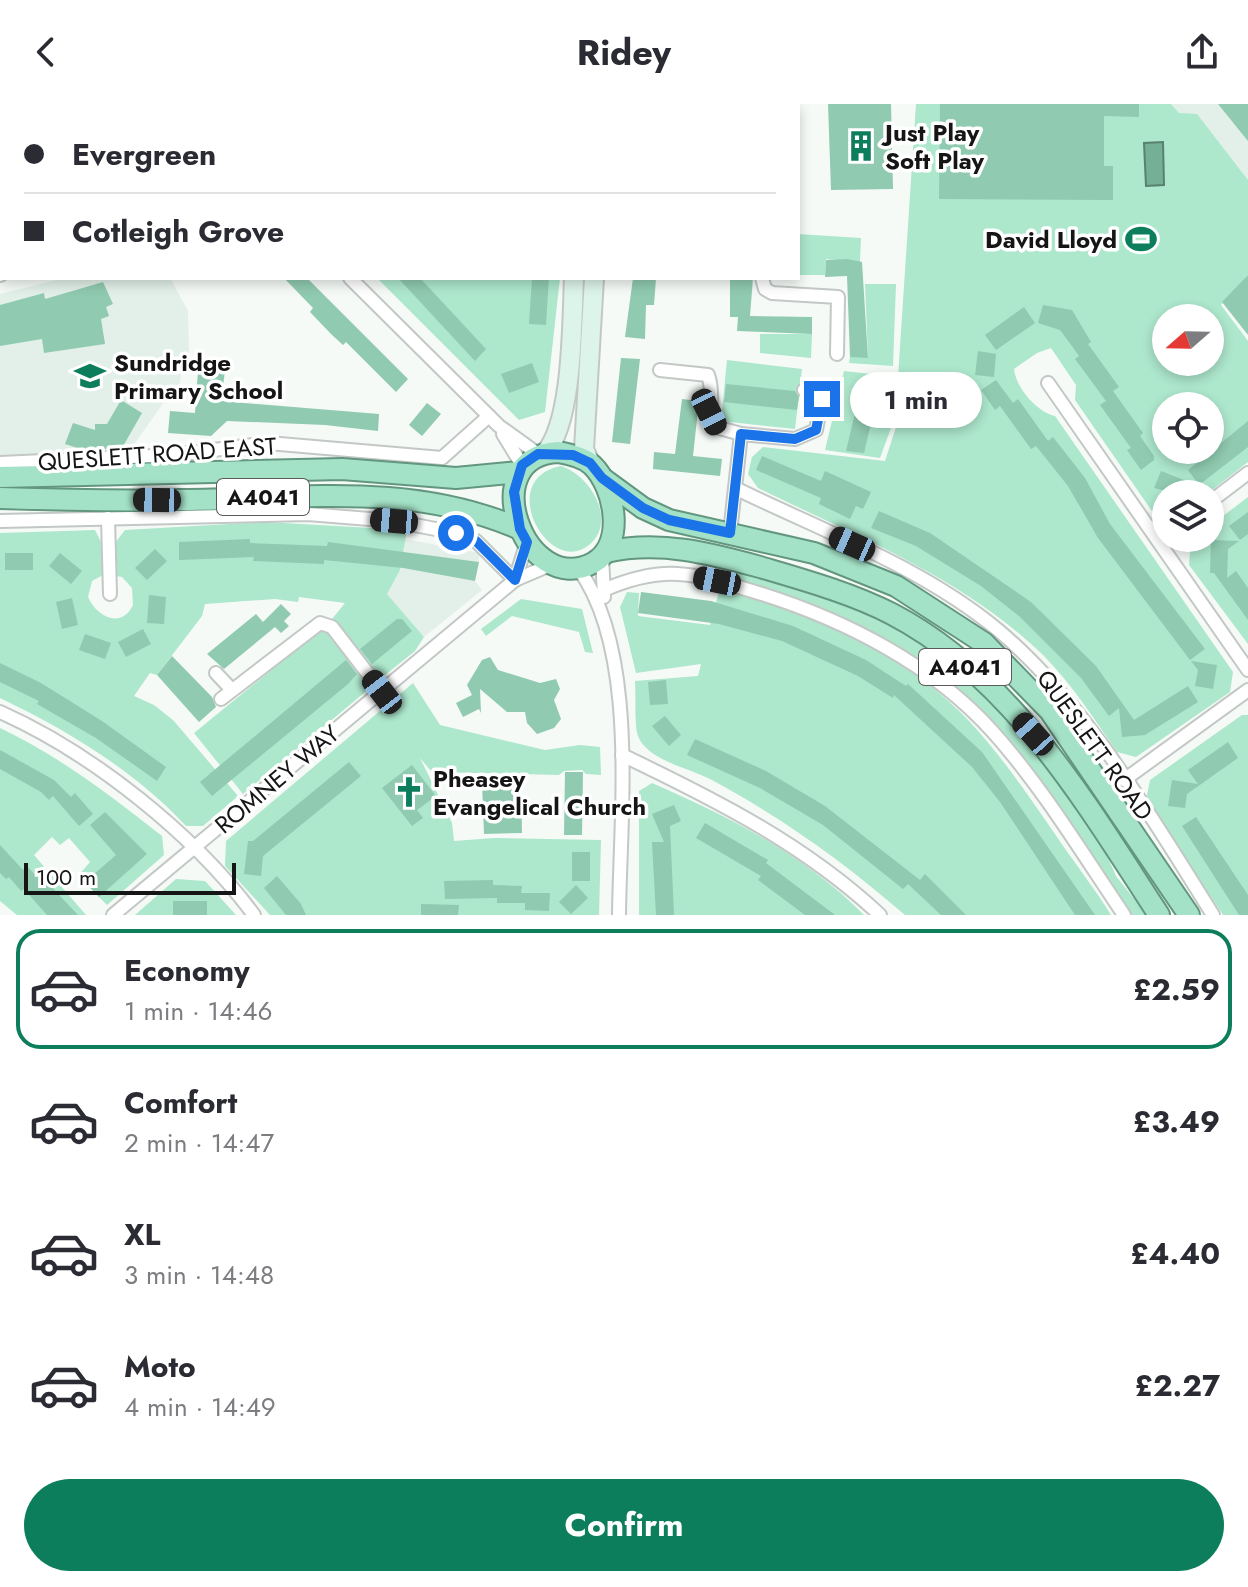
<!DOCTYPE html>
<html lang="en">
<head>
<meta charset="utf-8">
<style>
	body { margin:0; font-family:Jost,sans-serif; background:#f7f7f7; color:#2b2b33; height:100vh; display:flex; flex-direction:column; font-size:30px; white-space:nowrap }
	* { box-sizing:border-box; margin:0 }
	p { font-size:26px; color:#7c7c81 }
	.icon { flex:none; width:44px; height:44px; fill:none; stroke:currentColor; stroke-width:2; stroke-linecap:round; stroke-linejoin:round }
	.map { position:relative; height:811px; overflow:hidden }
	.panel { display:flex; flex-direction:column; background:#fff; flex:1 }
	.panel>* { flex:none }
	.hud { position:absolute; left:0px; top:0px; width:800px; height:176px; box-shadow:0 4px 12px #0003; display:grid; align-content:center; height:176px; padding:0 24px; background:#fff }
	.needle { width:52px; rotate:250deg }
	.buttons { position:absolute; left:1152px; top:200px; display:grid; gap:16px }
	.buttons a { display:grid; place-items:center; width:72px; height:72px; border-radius:50%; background:#fff; box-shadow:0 4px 12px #0003; font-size:40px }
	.scale { position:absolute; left:24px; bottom:20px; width:212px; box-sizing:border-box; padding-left:8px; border:4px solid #141514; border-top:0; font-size:22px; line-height:28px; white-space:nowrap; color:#141514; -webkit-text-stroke:6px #fff; paint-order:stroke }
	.end { position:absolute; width:36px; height:36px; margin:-18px; border:10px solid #1a73e8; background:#fff; box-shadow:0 0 0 4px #fff }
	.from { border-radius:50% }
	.bubble { position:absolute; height:56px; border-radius:28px; background:#fff; box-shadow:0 4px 12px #0003; font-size:26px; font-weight:700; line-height:56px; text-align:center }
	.car { position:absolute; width:24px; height:48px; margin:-24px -12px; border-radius:10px; box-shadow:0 0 6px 2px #0007; background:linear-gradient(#222 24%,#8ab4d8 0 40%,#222 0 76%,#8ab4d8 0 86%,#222 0) }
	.hud b { display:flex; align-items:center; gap:28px; height:76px; font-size:30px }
	.hud b+b { border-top:2px solid #e1e1e2 }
	.hud i { width:20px; height:20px; background:#2b2b33 }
	ul { padding:14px 0 0; list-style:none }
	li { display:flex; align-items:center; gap:24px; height:120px; margin:0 16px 12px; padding:0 8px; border:4px solid transparent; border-radius:24px }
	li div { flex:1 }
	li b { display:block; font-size:30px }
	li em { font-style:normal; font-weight:700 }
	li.selected { border-color:#0c7e5b }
	li>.icon { width:72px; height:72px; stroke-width:1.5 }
	.cta { display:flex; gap:16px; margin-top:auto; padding:16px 24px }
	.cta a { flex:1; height:92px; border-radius:48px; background:#0c7e5b; color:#fff; font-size:32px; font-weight:700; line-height:92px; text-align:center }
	header { display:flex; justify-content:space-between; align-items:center; height:104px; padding:0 24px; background:#fff; font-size:36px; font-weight:700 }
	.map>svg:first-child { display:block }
	.built { fill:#e2f0e9 }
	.green { fill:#ade7cc; fill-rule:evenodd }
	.water { fill:#75af95; stroke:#58816e; stroke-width:2 }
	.building { fill:#90cab0 }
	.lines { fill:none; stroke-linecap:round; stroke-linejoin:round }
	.minor-casing { stroke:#c3c8c6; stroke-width:16 }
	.secondary-casing { stroke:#c3c8c6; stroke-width:22 }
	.trunk-casing { stroke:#63967f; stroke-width:24 }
	.minor { stroke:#fff; stroke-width:12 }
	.secondary { stroke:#ddf4ea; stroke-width:18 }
	.trunk { stroke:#a4e2c7; stroke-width:20 }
	.route { stroke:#1a73e8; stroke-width:10 }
	.labels { text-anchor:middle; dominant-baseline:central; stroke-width:7; stroke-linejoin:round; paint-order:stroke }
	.shield { fill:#fff; stroke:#5a5b5a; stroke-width:2 }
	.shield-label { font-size:22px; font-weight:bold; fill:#141514 }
	.poi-label { font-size:24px; font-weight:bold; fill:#141514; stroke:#fff; text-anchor:start }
	.street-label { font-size:24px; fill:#141514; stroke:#fff }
</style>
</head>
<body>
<header><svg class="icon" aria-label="back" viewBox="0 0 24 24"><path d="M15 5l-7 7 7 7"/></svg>Ridey<svg class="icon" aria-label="share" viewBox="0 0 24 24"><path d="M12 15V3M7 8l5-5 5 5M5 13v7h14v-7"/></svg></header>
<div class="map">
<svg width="1248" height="811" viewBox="0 0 1248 811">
	<rect width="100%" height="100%" fill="#f5faf7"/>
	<g class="built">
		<polygon points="1171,0 1248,0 1248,76 1197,11 1179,9"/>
		<polygon points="64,174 170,174 188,207 189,249 183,251 178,295 166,295 130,346 91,353 0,353 0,190"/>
		<polygon points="405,435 480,449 475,477 482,486 424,533 387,490 400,466"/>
	</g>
	<g class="green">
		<polygon points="300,0 562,0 562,2 297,2"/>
		<path d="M916,0H1171L1179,9L1197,10L1248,76V171L1221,201L1248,237V358L1207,390H1166V413L1154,410L1075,296L1076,281L1051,244L1037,249L1014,265C1016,284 1037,308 1055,312L1233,568L1230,588L1136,653L1117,648C1094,615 1072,580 1043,551C962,473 858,433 758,384L748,370L752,353L763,343L885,357L898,317L894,316L880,354L825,346L844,267L898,273ZM1166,214H1210V258H1166ZM1166,302H1210V346H1166Z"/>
		<polygon points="798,130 861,134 860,158 826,155 825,171 798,171"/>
		<polygon points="377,174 560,174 545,308 519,316"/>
		<polygon points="865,180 896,180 893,262 849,259 850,253 868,253"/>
		<polygon points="760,230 812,230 811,254 760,249"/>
		<polygon points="727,256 802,265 795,325 721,317"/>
		<path d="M561,362C590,371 618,417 589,441C549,474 494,375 561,362Z"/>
		<polygon points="1248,393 1248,540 1189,461 1191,435 1210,434 1210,422"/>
		<path d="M266,418L407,426L400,466L387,490L424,533L415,547L380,575L332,515L345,499L299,493L298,498L275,495L205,500L202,512L157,571L150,569L134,592L154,601L173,616L238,692L203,722H186C135,667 67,626 0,594V429L95,426L103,442V471L92,477L88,493C96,512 121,526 133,501L132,484L122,473L116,472L115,439L125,426Z"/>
		<polygon points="727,464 829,489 889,519 962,569 1023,631 1103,742 1116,772 1147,811 1129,811 1068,719 929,565 894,541 808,499 727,473"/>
		<path d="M720,484C811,511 904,547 970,618C1004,655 1031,695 1059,736C1076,761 1095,785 1111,811H905C844,758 781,713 710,675C689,664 647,656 638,632C634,622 636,590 635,577L698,572L701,560L636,569L620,503L627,488L639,489L638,512L710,521Z"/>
		<polygon points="521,495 582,505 593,549 585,548 579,528 512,512 486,532 481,525"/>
		<polygon points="323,524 370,584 243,690 194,629"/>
		<polygon points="413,579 440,621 545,646 580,641 600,643 601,671 586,670 582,666 564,667 559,671 432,668 420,654 452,719 454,737 494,734 601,736 599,811 270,811 225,762 226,737"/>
		<polygon points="1242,611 1248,611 1248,811 1223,811 1146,696 1150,676"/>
		<path d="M0,624C59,652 110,691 162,732L164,751L107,801L78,772L90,758L69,734L60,741L52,733L34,751L86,811H17L0,797Z"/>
		<path d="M652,679C728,712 805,751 864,811H639V687Z"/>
		<polygon points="176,775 205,777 236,811 135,811"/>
	</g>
	<polygon class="water" points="1163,38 1164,81 1146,82 1144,39"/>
	<g class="building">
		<polygon points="828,0 891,0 893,85 831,86"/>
		<polygon points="940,0 1139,0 1139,13 1104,12 1104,62 1113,62 1113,96 939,95"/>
		<polygon points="1218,0 1248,0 1248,37"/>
		<polygon points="847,155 862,158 868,254 850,253 847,172 825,173 826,156"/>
		<polygon points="1248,171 1248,231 1222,198"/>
		<polygon points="284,174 307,174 408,275 396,288 346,238 343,241 331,230 310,208 313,204"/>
		<polygon points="398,174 420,174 486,245 475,257"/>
		<polygon points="532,174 549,174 546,221 529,220"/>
		<polygon points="633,174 656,174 654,201 646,201 645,235 625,233"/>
		<polygon points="730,174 753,174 750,212 812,213 812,230 737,227 738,213 730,213"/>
		<polygon points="103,178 113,200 106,203 109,212 101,215 105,240 44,249 42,235 0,242 0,201 44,189 45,195"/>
		<polygon points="1043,201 1072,206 1091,238 1088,240 1119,283 1113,287 1143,329 1140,332 1154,352 1154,356 1141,366 1127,346 1131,344 1100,301 1106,297 1075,255 1079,252 1069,238 1060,226 1038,219"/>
		<polygon points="1024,203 1035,219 996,246 985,231"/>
		<polygon points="978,247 996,250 994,273 975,271"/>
		<polygon points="199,253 221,254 220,266 225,267 221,297 379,310 378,327 325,321 227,317 211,332 168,329 170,307 195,309"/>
		<polygon points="621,254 640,255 630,340 612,338"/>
		<polygon points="532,259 539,278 509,289 501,270"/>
		<polygon points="863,275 881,277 864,349 846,347"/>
		<polygon points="996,276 1013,299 1018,295 1048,337 1053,333 1085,374 1110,420 1205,545 1190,556 1098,434 1068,382 1036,342 1031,345 1000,302 995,306 981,286"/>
		<polygon points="726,280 795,287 799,293 797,306 724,298"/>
		<polygon points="682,295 699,297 693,352 722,355 720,372 653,365 654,348 675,350"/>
		<polygon points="121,296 142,309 122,344 84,346 65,340 73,319 95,326 95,320 107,320"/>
		<polygon points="427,299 441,310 422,332 409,321"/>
		<polygon points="1248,317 1248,343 1199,381 1188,366"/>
		<polygon points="762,352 821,377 825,367 871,388 863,405 856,402 850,415 819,400 821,394 756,366"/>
		<polygon points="1161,367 1184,376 1178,390 1154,384"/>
		<polygon points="879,407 930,429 1031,498 1096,562 1134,616 1188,582 1198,598 1145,631 1122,633 1119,604 1109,612 1081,574 1019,512 981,482 916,442 871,424"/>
		<polygon points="1248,408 1248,430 1240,436 1229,422"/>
		<polygon points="250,435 250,439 327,442 328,438 479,458 475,477 403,464 324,456 324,460 253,457 254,453 179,456 179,438"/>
		<polygon points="1211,436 1239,437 1228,445 1227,474 1236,467 1248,484 1248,516 1214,469 1210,469"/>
		<polygon points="155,445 167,457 147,476 135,464"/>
		<rect x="5" y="449" width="28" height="17"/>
		<polygon points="60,449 82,467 71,480 49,462"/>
		<polygon points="641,488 711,497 793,522 866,556 906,582 908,580 982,648 1095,811 1075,811 1000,698 972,663 894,591 893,594 858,572 782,537 719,520 638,509"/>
		<polygon points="149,491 166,493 164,520 147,519"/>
		<polygon points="72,494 78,521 62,525 56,498"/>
		<polygon points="281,500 291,510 284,517 289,522 281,529 275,523 224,565 207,550 256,510 263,518"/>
		<polygon points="397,515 402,515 412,527 372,560 360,545"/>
		<polygon points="143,525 151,540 126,553 118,538"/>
		<polygon points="85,530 111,539 105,555 79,546"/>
		<polygon points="172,552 212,593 216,603 199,618 157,571"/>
		<polygon points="490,553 498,566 540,579 556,575 560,585 554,596 561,615 554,624 537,630 527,619 525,608 507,608 480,585 481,609 479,605 463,613 456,599 472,591 467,581 482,556"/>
		<polygon points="346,556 357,570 348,580 212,692 200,678"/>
		<polygon points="1191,557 1217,561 1213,585 1195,582 1198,566"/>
		<polygon points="0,559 41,579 102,617 166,663 157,677 96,634 37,600 39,597 0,578"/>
		<polygon points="666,576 668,600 650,601 648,578"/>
		<polygon points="665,612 681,631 669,642 652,622"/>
		<polygon points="695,635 766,667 825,702 920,776 925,770 966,811 941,811 908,780 903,785 823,721 760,684 687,651"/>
		<polygon points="1228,638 1238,654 1187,690 1185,704 1168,702 1172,676 1198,680 1188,666"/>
		<polygon points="0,646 54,676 71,693 75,689 93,710 79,722 53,692 49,696 41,688 0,665"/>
		<polygon points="349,658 361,672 263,752 261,772 244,770 248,737 253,737"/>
		<polygon points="412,661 436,692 417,706 423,714 412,722 382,684"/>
		<polygon points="565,668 583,668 582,731 564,731"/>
		<polygon points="494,678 521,678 522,729 484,730 482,679"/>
		<polygon points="674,701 681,717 670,722 674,811 656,811 652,738 664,738 652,710"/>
		<polygon points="105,708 147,750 99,793 85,778 116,751 90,721"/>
		<polygon points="1196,713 1248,791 1248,811 1239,811 1182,722"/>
		<polygon points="705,719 768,756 766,759 835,811 805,811 758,776 761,772 696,734"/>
		<polygon points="0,741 23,766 27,762 37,773 45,776 78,811 47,811 24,785 21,787 9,773 6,775 0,769"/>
		<rect x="572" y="748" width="18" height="29"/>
		<polygon points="277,772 301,800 306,811 286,811 264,784"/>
		<polygon points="493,776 493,781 522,782 521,789 550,789 549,807 525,806 525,799 497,799 497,794 445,795 444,777"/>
		<polygon points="576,781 588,794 571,810 559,798"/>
		<rect x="173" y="797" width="34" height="14"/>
		<polygon points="421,800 459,801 458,811 421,811"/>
	</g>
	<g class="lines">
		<defs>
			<g id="minor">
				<polyline points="173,0 175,2"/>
				<polyline points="754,0 754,2"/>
				<polyline points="278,2 279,0"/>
				<polyline points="0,171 2,170"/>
				<polyline points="350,174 499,322 538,350"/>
				<polyline points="762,174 765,185 772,189 838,193 837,250"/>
				<path d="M660,266L708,271C715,290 707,304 716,323L741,330L730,429"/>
				<polyline points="1048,279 1248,566"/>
				<polyline points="503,330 522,361"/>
				<polyline points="741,330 795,335 816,326 822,295 804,286"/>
				<polyline points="0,359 175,351 268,339 442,354 489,312"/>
				<path d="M737,385C825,428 922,463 998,526C1086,600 1152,714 1213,811"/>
				<polyline points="1210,398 1248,369"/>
				<polyline points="108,414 110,490"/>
				<polyline points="0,417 308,410 394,417 456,429 476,437 515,476"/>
				<polyline points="602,452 604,493"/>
				<path d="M578,464C639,547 620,711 619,811"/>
				<polyline points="515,476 527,438"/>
				<path d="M604,486C668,458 698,471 762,490C847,517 933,561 993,628C1043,684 1082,749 1124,811"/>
				<polyline points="216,569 232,586"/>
				<polyline points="221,595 320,519 332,523 382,588"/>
				<path d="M0,608C92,649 194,730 254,811"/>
				<path d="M622,651C714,695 804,740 880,811"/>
				<polyline points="1124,676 1248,586"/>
				<polyline points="113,811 515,476 550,461"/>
			</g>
			<g id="secondary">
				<polyline points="574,0 574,2"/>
				<polyline points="592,0 592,2"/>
				<path d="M545,349C573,318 572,218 574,174"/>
				<polyline points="590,359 584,345 594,174"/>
			</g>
			<g id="trunk">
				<path d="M558,348C570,350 583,353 592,361C615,383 626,441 593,459C525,495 473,352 558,348Z"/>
				<polyline points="0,373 342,365 456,374 519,368"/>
				<polyline points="602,374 643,404 669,416 814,449 896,482 984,539 1050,607 1189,811"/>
				<path d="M0,394C61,396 122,397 183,396C299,395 410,377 520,425"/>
				<path d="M606,448C659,436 709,449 760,463C804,476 851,489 892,510C1013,573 1087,701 1159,811"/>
			</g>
		</defs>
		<use href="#minor" class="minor-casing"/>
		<use href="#secondary" class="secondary-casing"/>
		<use href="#trunk" class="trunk-casing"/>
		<use href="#minor" class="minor"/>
		<use href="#secondary" class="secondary"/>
		<use href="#trunk" class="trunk"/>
	</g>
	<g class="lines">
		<polyline class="route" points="456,429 476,437 515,476 527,438 520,425 514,388 522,361 538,350 573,351 590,359 602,374 643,404 669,416 730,429 741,330 795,335 816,326 822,295"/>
	</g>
	<defs>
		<symbol id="building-bare" viewBox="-9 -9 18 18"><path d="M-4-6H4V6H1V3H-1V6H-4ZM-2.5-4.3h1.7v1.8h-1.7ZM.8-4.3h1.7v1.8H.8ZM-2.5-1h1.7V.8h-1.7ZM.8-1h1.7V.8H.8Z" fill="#0c7e5b" stroke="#fff" stroke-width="2.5" paint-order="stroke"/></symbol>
		<symbol id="stadium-bare" viewBox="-9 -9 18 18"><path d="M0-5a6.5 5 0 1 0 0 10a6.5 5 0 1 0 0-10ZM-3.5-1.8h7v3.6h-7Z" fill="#0c7e5b" stroke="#fff" stroke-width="2.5" paint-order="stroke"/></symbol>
		<symbol id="school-bare" viewBox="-9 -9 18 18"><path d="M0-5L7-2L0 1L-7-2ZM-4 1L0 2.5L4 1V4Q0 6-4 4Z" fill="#0c7e5b" stroke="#fff" stroke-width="2.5" paint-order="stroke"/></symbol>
		<symbol id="church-bare" viewBox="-9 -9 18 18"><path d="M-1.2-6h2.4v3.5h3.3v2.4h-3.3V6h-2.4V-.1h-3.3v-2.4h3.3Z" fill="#0c7e5b" stroke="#fff" stroke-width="2.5" paint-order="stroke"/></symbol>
	</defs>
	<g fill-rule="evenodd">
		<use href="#building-bare" x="839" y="20" width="44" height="44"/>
		<use href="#stadium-bare" x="1119" y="113" width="44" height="44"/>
		<use href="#school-bare" x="68" y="250" width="44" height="44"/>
		<use href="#church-bare" x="387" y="666" width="44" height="44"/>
	</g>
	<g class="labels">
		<g class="shield">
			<rect x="217" y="375" width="92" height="36" rx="6"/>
			<rect x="919" y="545" width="92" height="36" rx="6"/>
		</g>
		<g class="shield-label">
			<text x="263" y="393">A4041</text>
			<text x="965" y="563">A4041</text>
		</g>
		<g class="poi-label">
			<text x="885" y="28">Just Play<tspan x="885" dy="28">Soft Play</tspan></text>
			<text x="1117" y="135" text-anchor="end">David Lloyd</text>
			<text x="114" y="258">Sundridge<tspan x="114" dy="28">Primary School</tspan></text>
			<text x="433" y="674">Pheasey<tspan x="433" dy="28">Evangelical Church</tspan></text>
		</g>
		<g class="street-label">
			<text transform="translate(157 350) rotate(-4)">QUESLETT ROAD EAST</text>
			<text transform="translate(1095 641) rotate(54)">QUESLETT ROAD</text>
			<text transform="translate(277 675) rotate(-40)">ROMNEY WAY</text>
		</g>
	</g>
</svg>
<div class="buttons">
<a><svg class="needle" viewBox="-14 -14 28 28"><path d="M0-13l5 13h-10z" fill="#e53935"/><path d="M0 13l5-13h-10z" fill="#7c7c81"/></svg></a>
<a><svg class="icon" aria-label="locate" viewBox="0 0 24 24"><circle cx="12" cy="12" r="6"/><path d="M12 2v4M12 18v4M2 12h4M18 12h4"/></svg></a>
<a><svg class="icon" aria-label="layers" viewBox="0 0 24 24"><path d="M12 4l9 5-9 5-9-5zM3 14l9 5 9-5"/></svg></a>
</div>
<div class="scale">100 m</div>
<i class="end from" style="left:456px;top:429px"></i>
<i class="end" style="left:822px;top:295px"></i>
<div class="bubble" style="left:850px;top:268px;width:132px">1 min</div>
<i class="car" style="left:709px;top:308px;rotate:154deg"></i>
<i class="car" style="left:157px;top:396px;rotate:271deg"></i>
<i class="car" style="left:394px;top:417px;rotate:275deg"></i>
<i class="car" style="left:852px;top:440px;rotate:294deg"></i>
<i class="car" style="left:717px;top:477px;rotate:281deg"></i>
<i class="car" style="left:382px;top:588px;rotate:322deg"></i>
<i class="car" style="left:1033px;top:630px;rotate:318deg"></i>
<div class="hud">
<b><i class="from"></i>Evergreen</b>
<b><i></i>Cotleigh Grove</b>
</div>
</div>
<section class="panel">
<ul>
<li class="selected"><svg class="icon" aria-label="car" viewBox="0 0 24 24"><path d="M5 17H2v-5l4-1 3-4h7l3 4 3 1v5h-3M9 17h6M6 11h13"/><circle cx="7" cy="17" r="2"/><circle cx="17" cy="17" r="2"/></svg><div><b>Economy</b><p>1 min · 14:46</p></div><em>£2.59</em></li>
<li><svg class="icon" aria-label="car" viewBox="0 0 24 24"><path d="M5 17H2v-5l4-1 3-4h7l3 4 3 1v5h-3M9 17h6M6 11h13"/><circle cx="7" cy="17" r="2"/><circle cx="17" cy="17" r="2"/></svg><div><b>Comfort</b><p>2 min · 14:47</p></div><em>£3.49</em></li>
<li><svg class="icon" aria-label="car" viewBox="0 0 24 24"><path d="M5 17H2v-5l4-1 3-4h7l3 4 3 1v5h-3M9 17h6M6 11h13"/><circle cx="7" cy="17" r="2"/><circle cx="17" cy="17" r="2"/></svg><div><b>XL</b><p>3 min · 14:48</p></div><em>£4.40</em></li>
<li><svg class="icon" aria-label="car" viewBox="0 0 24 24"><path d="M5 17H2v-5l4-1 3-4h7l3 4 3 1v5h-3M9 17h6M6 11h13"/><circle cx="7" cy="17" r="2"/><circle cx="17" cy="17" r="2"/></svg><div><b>Moto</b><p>4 min · 14:49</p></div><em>£2.27</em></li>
</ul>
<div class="cta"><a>Confirm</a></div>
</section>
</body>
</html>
